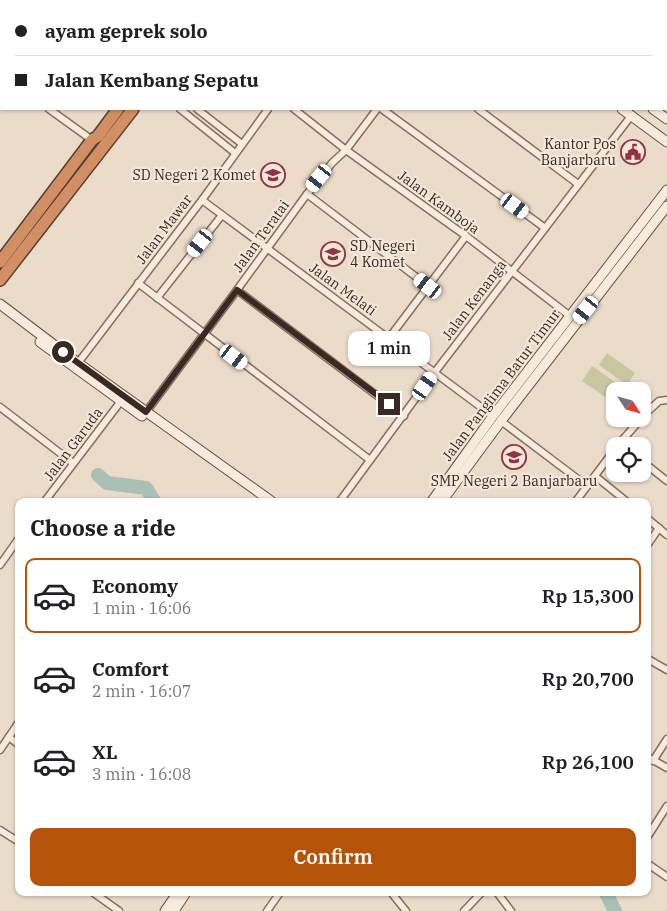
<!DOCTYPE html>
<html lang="en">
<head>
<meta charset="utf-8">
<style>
	body { margin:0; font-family:"IBM Plex Serif",serif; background:#f2f2f2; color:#202124; height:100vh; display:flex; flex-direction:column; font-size:19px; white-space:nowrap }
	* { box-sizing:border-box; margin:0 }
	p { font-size:16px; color:#757577 }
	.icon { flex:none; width:28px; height:28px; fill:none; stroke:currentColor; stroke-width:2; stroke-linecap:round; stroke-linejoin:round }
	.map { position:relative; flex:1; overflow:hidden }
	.panel { position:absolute; left:15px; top:498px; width:636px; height:398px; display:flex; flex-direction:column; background:#fff; border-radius:10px; box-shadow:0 1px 4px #0004 }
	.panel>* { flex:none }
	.guide { position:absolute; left:0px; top:0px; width:668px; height:110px; box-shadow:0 1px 4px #0004; display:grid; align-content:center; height:110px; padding:0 15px; background:#fff }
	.needle { width:32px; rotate:126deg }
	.fabs { position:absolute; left:606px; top:382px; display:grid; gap:10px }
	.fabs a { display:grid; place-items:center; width:45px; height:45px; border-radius:10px; background:#fff; box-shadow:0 1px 4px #0004; font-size:25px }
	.end { position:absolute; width:22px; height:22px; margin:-11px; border:6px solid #392922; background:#fff; box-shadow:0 0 0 2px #fff }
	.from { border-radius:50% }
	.bubble { position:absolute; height:35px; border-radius:10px; background:#fff; box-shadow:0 1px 4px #0004; font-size:16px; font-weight:600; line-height:35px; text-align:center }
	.car { position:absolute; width:15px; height:30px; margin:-15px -8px; border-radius:6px; box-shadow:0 0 4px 1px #0007; background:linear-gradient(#fff 24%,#345 0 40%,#fff 0 76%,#345 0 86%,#fff 0) }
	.guide b { display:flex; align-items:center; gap:18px; height:48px; font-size:19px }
	.guide b+b { border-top:1px solid #e0e0e0 }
	.guide i { width:12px; height:12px; background:#202124 }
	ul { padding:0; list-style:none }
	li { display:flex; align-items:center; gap:15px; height:75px; margin:0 10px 8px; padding:0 5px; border:2px solid transparent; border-radius:10px }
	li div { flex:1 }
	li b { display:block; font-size:19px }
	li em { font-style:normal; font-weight:600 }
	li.selected { border-color:#b45309 }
	li>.icon { width:45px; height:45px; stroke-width:1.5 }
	h2 { padding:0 15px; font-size:22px; line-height:60px }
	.action { display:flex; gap:10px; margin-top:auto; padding:10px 15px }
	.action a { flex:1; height:58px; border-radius:10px; background:#b45309; color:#fff; font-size:20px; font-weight:600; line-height:58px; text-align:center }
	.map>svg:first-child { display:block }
	.green { fill:#c9c79f }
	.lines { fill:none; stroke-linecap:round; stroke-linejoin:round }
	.river { stroke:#aac0b6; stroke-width:14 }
	.street-casing { stroke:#876e60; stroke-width:9 }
	.secondary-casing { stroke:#695043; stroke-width:11 }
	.highway-casing { stroke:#553e34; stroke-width:14 }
	.street { stroke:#f7ebdd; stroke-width:6 }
	.secondary { stroke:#f7ebdd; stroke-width:9 }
	.highway { stroke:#d28f64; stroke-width:11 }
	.route { stroke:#392922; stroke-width:6 }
	.labels { text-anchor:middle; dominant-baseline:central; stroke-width:4.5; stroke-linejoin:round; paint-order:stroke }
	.poi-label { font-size:14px; fill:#392922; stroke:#f3e7da; text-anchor:end }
	.street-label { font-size:14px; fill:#392922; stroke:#f3e7da }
</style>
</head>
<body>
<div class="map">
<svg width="667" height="911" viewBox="0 0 667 911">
	<rect width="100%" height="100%" fill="#ebdcca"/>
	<g class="green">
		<polygon points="607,353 635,373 627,385 599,365"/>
		<polygon points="592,366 625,389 624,391 615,391 615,404 582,381"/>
	</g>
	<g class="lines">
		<g class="river">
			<polyline points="98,475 107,483 146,488 154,501"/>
			<polyline points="605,891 615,911"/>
		</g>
		<defs>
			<g id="street">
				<polyline points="172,0 174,1"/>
				<polyline points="28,1 29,0"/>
				<polyline points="350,1 351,0"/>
				<polyline points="458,1 459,0"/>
				<polyline points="556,1 557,0"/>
				<polyline points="0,38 1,36"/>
				<polyline points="0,73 1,74"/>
				<polyline points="49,109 92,140"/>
				<polyline points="180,109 235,153"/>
				<polyline points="197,109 242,144"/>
				<polyline points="294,109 346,150 466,236 570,316"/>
				<polyline points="382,109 545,228"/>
				<polyline points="478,109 578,184"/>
				<polyline points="307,194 428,286"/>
				<polyline points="202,200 493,416"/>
				<polyline points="138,283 370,460"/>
				<polyline points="237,290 404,416"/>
				<polyline points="157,298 222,215"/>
				<polyline points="389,338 466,236"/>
				<polyline points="78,363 202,200 268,109"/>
				<polyline points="0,407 73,463"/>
				<polyline points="146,412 237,290 307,194 332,163 346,150 377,109"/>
				<polyline points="642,417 659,401 667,400"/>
				<polyline points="501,421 587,486"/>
				<polyline points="617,446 641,419"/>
				<polyline points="642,461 667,481"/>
				<polyline points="595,476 626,501"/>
				<polyline points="45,501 121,401"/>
				<polyline points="340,501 435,372 631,116"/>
				<polyline points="576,501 615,449"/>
				<polyline points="648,519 667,535"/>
				<polyline points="648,544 659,528"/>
				<polyline points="0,565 19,538"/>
				<polyline points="648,659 667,670"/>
				<polyline points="9,737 19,745"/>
				<polyline points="0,750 19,722"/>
				<polyline points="648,757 667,768"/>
				<polyline points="653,761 667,739"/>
				<polyline points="0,830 19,842"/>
				<polyline points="648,836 667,806"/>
				<polyline points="648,864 667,877"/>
				<polyline points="91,891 119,911"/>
				<polyline points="390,891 406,911"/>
				<polyline points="496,891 511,911"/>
				<polyline points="267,911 281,891"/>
				<polyline points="464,911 483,891"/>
			</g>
			<g id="secondary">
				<polyline points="472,0 473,1"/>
				<polyline points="507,0 508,1"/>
				<polyline points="622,109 667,142"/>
				<polyline points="653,109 667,119"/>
				<polyline points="0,304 78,363 271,501"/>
				<polyline points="40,342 142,416"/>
				<polyline points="432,501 493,416 667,190"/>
				<polyline points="442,501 501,421 667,206"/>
				<polyline points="165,911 179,891"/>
				<polyline points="174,911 187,891"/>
			</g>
			<g id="highway">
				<polyline points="200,1 201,0"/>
				<polyline points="214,1 215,0"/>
				<polyline points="0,262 92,140 98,136 118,109"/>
				<polyline points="0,280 133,109"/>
			</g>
		</defs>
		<use href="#street" class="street-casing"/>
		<use href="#secondary" class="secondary-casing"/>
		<use href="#highway" class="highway-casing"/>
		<use href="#street" class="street"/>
		<use href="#secondary" class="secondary"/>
		<use href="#highway" class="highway"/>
	</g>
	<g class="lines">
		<polyline class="route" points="63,352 146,412 237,290 389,404"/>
	</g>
	<defs>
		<symbol id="civic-ring" viewBox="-11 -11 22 22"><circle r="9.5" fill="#f3e7da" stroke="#913545" stroke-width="1.5"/><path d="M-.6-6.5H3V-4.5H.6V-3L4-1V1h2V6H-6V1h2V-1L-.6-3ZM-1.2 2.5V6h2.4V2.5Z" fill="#913545"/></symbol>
		<symbol id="school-ring" viewBox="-11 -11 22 22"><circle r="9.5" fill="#f3e7da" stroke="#913545" stroke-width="1.5"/><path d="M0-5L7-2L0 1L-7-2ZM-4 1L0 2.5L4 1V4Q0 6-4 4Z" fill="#913545"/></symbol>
	</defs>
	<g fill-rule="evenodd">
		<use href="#civic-ring" x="619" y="138" width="28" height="28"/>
		<use href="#school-ring" x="259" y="161" width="28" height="28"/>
		<use href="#school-ring" x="319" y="240" width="28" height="28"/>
		<use href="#school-ring" x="500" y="443" width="28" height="28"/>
	</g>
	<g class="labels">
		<g class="poi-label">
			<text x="616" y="144">Kantor Pos<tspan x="616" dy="16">Banjarbaru</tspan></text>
			<text x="256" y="175">SD Negeri 2 Komet</text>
			<text x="350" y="246" text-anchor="start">SD Negeri<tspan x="350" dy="16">4 Komet</tspan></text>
			<text x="514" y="481" text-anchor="middle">SMP Negeri 2 Banjarbaru</text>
		</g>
		<g class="street-label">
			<text transform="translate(439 202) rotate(36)">Jalan Kamboja</text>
			<text transform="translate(164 229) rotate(-53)">Jalan Mawar</text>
			<text transform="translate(261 236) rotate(-54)">Jalan Teratai</text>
			<text transform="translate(343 289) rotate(36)">Jalan Melati</text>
			<text transform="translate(474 300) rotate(-53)">Jalan Kenanga</text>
			<text transform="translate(501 385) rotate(-53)">Jalan Panglima Batur Timur</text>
			<text transform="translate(73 444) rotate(-53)">Jalan Garuda</text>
		</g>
	</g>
</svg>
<div class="fabs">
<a><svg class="needle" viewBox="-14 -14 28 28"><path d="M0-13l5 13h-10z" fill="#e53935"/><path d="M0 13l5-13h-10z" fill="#757577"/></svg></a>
<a><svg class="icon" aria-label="locate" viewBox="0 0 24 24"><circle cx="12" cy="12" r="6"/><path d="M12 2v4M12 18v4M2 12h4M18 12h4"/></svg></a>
</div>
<i class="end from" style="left:63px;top:352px"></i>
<i class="end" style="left:389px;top:404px"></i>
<div class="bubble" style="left:348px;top:331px;width:82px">1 min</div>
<i class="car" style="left:319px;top:178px;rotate:219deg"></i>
<i class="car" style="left:515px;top:206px;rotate:126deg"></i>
<i class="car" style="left:200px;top:243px;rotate:218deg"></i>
<i class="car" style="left:428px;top:286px;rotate:308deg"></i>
<i class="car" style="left:586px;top:310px;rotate:218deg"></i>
<i class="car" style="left:234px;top:357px;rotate:127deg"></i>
<i class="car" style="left:425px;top:386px;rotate:35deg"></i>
<div class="guide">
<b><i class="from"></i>ayam geprek solo</b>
<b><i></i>Jalan Kembang Sepatu</b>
</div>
<section class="panel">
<h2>Choose a ride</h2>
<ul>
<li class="selected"><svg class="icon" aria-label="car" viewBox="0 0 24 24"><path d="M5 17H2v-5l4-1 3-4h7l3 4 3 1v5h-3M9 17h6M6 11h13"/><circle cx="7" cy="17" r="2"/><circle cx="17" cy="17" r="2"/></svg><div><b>Economy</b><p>1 min · 16:06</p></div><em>Rp 15,300</em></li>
<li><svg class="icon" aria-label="car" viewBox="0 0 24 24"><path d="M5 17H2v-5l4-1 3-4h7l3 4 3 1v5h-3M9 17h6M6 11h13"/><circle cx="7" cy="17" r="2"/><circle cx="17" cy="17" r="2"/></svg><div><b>Comfort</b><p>2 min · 16:07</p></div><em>Rp 20,700</em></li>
<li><svg class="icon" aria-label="car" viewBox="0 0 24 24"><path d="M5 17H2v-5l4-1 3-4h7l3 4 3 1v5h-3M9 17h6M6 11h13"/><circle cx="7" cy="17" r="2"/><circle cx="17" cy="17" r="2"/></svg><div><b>XL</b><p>3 min · 16:08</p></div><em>Rp 26,100</em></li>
</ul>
<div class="action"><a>Confirm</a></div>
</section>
</div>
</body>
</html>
